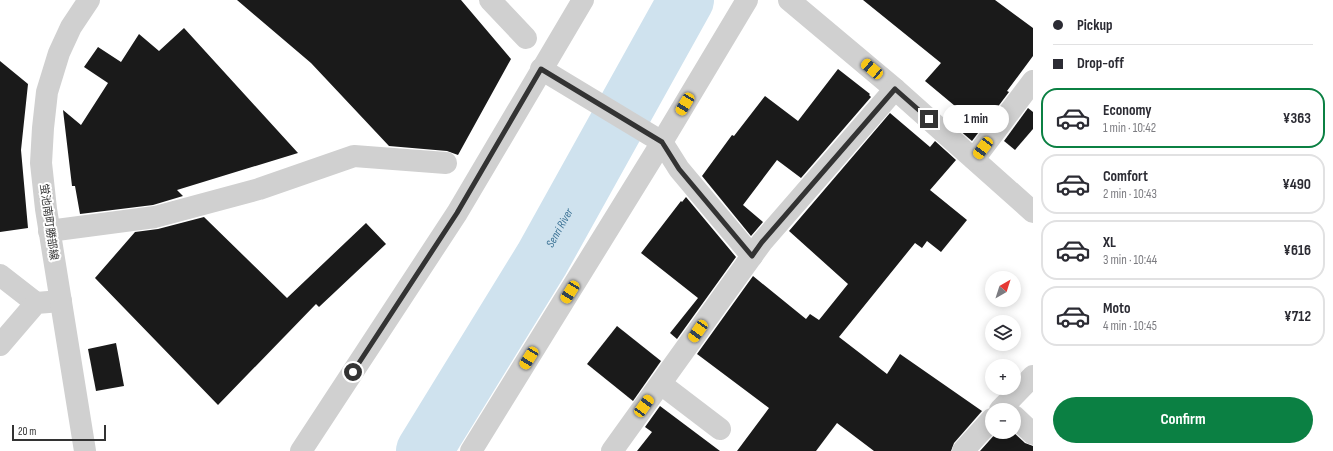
<!DOCTYPE html>
<html lang="en">
<head>
<meta charset="utf-8">
<style>
	body { margin:0; font-family:"Sofia Sans Condensed","Noto Sans JP",sans-serif; background:#f7f7f7; color:#2b2b33; height:100vh; display:flex; flex-direction:column; font-size:15px; white-space:nowrap }
	* { box-sizing:border-box; margin:0 }
	p { font-size:13px; color:#7c7c81 }
	.icon { flex:none; width:22px; height:22px; fill:none; stroke:currentColor; stroke-width:2; stroke-linecap:round; stroke-linejoin:round }
	.map { position:relative; flex:1; overflow:hidden }
	.details { display:flex; flex-direction:column; background:#fff; width:300px }
	.details>* { flex:none }
	.top-card { display:grid; align-content:center; height:88px; padding:0 20px; background:#fff }
	.needle { width:26px; rotate:39deg }
	.tools { position:absolute; left:985px; top:271px; display:grid; gap:8px }
	.tools a { display:grid; place-items:center; width:36px; height:36px; border-radius:50%; background:#fff; box-shadow:0 2px 10px #0003; font-size:20px }
	.scale { position:absolute; left:12px; bottom:10px; width:94px; box-sizing:border-box; padding-left:4px; border:2px solid #333; border-top:0; font-size:11px; line-height:14px; white-space:nowrap; color:#333; -webkit-text-stroke:3px #fff; paint-order:stroke }
	.end { position:absolute; width:18px; height:18px; margin:-9px; border:5px solid #333; background:#fff; box-shadow:0 0 0 2px #fff }
	.from { border-radius:50% }
	.bubble { position:absolute; height:28px; border-radius:14px; background:#fff; box-shadow:0 2px 10px #0003; font-size:13px; font-weight:700; line-height:28px; text-align:center }
	.car { position:absolute; width:12px; height:24px; margin:-12px -6px; border-radius:5px; box-shadow:0 0 3px 1px #0007; background:linear-gradient(#f5c518 24%,#345 0 40%,#f5c518 0 76%,#345 0 86%,#f5c518 0) }
	.top-card b { display:flex; align-items:center; gap:14px; height:38px; font-size:15px }
	.top-card b+b { border-top:1px solid #e1e1e2 }
	.top-card i { width:10px; height:10px; background:#2b2b33 }
	ul { padding:0; list-style:none }
	li { display:flex; align-items:center; gap:12px; height:60px; margin:0 8px 6px; padding:0 12px; border:2px solid #e1e1e2; border-radius:16px }
	li div { flex:1 }
	li b { display:block; font-size:15px }
	li em { font-style:normal; font-weight:700 }
	li.on { border-color:#0b8043 }
	li>.icon { width:36px; height:36px; stroke-width:1.5 }
	.primary-button { display:flex; gap:8px; margin-top:auto; padding:8px 20px }
	.primary-button a { flex:1; height:46px; border-radius:24px; background:#0b8043; color:#fff; font-size:16px; font-weight:700; line-height:46px; text-align:center }
	main { display:flex; flex:1; min-height:0 }
	.map>svg:first-child { display:block }
	.lines { fill:none; stroke-linecap:round; stroke-linejoin:round }
	.river { stroke:#cfe2ee; stroke-width:56 }
	.building { fill:#1a1a1a }
	.minor { stroke:#d0d0d0; stroke-width:22 }
	.route { stroke:#333; stroke-width:5 }
	.labels { text-anchor:middle; dominant-baseline:central; stroke-width:4; stroke-linejoin:round; paint-order:stroke }
	.street-label { font-size:11px; fill:#333; stroke:#fff }
	.water-label { font-size:12px; font-style:italic; fill:#3f7597; stroke:#fff }
</style>
</head>
<body>
<main>
<div class="map">
<svg width="1033" height="451" viewBox="0 0 1033 451">
	<rect width="100%" height="100%" fill="#fff"/>
	<g class="lines">
		<path class="river" id="s1" d="M424,451L542,259L686,0"/>
	</g>
	<g class="building">
		<polygon points="237,0 461,0 511,59 458,155 447,151 389,146 311,63"/>
		<polygon points="863,0 995,0 1033,28 1033,56 1007,91 1009,92 972,141 951,123 961,111 925,81 941,63"/>
		<polygon points="184,28 298,153 177,190 183,196 153,205 80,214 75,186 72,186 63,110 81,125 108,83 84,67 98,47 121,62 139,34 159,51"/>
		<polygon points="0,61 28,84 21,150 28,228 0,232"/>
		<polygon points="838,69 870,94 869,95 871,97 801,178 777,160 743,205 763,222 751,236 702,176 732,135 734,136 765,96 798,121"/>
		<polygon points="1028,108 1033,112 1033,129 1015,150 1004,141"/>
		<polygon points="890,113 930,147 935,141 956,160 930,190 967,220 941,252 927,241 922,248 915,243 839,337 887,374 900,354 982,411 954,443 951,451 874,451 837,423 816,451 737,451 769,408 697,354 753,276 806,319 810,314 819,320 848,284 789,231"/>
		<polygon points="686,197 736,257 677,339 670,333 698,298 641,253 681,201 682,202"/>
		<polygon points="204,217 287,298 366,223 386,244 319,307 316,304 218,405 95,278 135,232 158,229"/>
		<polygon points="617,326 661,361 633,401 587,364"/>
		<polygon points="116,343 124,386 96,391 88,349"/>
		<polygon points="660,406 720,451 637,451 652,432 645,427"/>
		<polygon points="997,432 1013,432 1025,443 1033,446 1033,451 980,451"/>
	</g>
	<g class="lines">
		<g class="minor">
			<polyline points="490,0 526,38"/>
			<polyline points="789,0 895,89 1033,212"/>
			<polyline points="541,69 662,142 679,169 752,256"/>
			<polyline points="974,159 1033,81"/>
			<polyline points="49,231 155,217 259,189 354,156 446,163"/>
			<polyline points="0,275 36,303"/>
			<polyline points="0,345 36,303 61,301"/>
			<polyline points="661,384 720,429"/>
			<polyline points="1000,410 1033,376"/>
			<polyline points="1014,416 1033,434"/>
			<polyline points="85,451 46,209 41,163 43,128 47,92 59,53 71,27 89,0"/>
			<polyline points="301,451 457,213 583,0"/>
			<polyline points="471,451 662,142 747,0"/>
			<polyline points="612,451 762,242 895,89"/>
			<polyline points="963,451 992,419"/>
		</g>
	</g>
	<g class="lines">
		<polyline class="route" points="353,372 457,213 541,69 662,142 679,169 752,256 762,242 895,89 929,119"/>
	</g>
	<g class="labels">
		<g class="street-label">
			<text transform="translate(49 222) rotate(82)">蛍池南町勝部線</text>
		</g>
		<g class="water-label">
			<text stroke="none"><textPath href="#s1" startOffset="261">Senri River</textPath></text>
		</g>
	</g>
</svg>
<div class="tools">
<a><svg class="needle" viewBox="-14 -14 28 28"><path d="M0-13l5 13h-10z" fill="#e53935"/><path d="M0 13l5-13h-10z" fill="#7c7c81"/></svg></a>
<a><svg class="icon" aria-label="layers" viewBox="0 0 24 24"><path d="M12 4l9 5-9 5-9-5zM3 14l9 5 9-5"/></svg></a>
<a>+</a>
<a>−</a>
</div>
<div class="scale">20 m</div>
<i class="end from" style="left:353px;top:372px"></i>
<i class="end" style="left:929px;top:119px"></i>
<div class="bubble" style="left:943px;top:105px;width:66px">1 min</div>
<i class="car" style="left:872px;top:69px;rotate:310deg"></i>
<i class="car" style="left:685px;top:104px;rotate:211deg"></i>
<i class="car" style="left:983px;top:148px;rotate:217deg"></i>
<i class="car" style="left:570px;top:292px;rotate:212deg"></i>
<i class="car" style="left:698px;top:331px;rotate:215deg"></i>
<i class="car" style="left:529px;top:358px;rotate:212deg"></i>
<i class="car" style="left:644px;top:406px;rotate:36deg"></i>
</div>
<section class="details">
<div class="top-card">
<b><i class="from"></i>Pickup</b>
<b><i></i>Drop-off</b>
</div>
<ul>
<li class="on"><svg class="icon" aria-label="car" viewBox="0 0 24 24"><path d="M5 17H2v-5l4-1 3-4h7l3 4 3 1v5h-3M9 17h6M6 11h13"/><circle cx="7" cy="17" r="2"/><circle cx="17" cy="17" r="2"/></svg><div><b>Economy</b><p>1 min · 10:42</p></div><em>¥363</em></li>
<li><svg class="icon" aria-label="car" viewBox="0 0 24 24"><path d="M5 17H2v-5l4-1 3-4h7l3 4 3 1v5h-3M9 17h6M6 11h13"/><circle cx="7" cy="17" r="2"/><circle cx="17" cy="17" r="2"/></svg><div><b>Comfort</b><p>2 min · 10:43</p></div><em>¥490</em></li>
<li><svg class="icon" aria-label="car" viewBox="0 0 24 24"><path d="M5 17H2v-5l4-1 3-4h7l3 4 3 1v5h-3M9 17h6M6 11h13"/><circle cx="7" cy="17" r="2"/><circle cx="17" cy="17" r="2"/></svg><div><b>XL</b><p>3 min · 10:44</p></div><em>¥616</em></li>
<li><svg class="icon" aria-label="car" viewBox="0 0 24 24"><path d="M5 17H2v-5l4-1 3-4h7l3 4 3 1v5h-3M9 17h6M6 11h13"/><circle cx="7" cy="17" r="2"/><circle cx="17" cy="17" r="2"/></svg><div><b>Moto</b><p>4 min · 10:45</p></div><em>¥712</em></li>
</ul>
<div class="primary-button"><a>Confirm</a></div>
</section>
</main>
</body>
</html>
